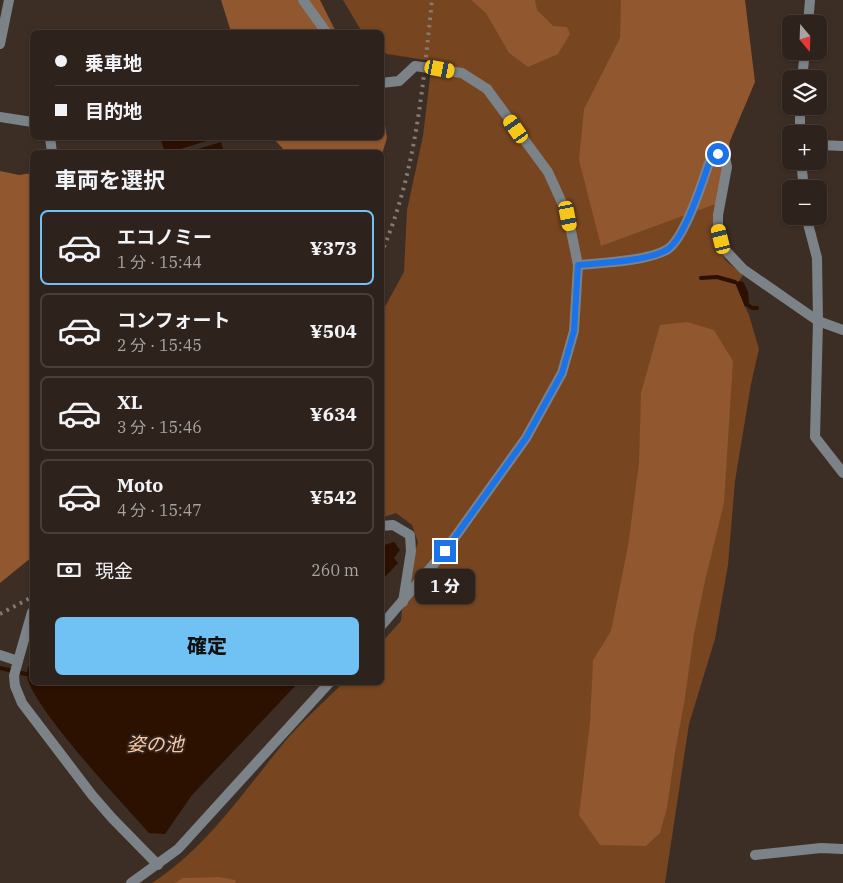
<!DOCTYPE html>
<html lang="ja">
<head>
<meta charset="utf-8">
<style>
	body { margin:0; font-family:"IBM Plex Serif","Noto Sans JP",serif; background:#392f29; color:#f1f3f6; height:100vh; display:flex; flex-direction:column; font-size:19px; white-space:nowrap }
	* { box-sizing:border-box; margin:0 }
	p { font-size:16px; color:#a7a4a3 }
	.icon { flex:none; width:28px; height:28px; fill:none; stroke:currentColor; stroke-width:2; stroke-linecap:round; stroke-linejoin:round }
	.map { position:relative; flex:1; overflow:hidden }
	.sheet { position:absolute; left:30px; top:150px; width:354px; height:535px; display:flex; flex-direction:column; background:#2d221c; border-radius:8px; box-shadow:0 1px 4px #0004,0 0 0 1px #483f3b }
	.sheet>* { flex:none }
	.hud { position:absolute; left:30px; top:30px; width:354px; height:110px; border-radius:8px; box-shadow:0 1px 4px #0004,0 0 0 1px #483f3b; display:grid; align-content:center; height:110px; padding:0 25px; background:#2d221c }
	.needle { width:32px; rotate:161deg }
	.tools { position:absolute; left:782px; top:15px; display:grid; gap:10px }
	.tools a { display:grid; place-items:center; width:45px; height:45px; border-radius:8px; background:#2d221c; box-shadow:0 1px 4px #0004,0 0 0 1px #483f3b; font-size:25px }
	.end { position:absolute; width:22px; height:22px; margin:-11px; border:6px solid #1a73e8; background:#fff; box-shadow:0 0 0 2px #fff }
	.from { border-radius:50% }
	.bubble { position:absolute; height:35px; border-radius:8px; background:#2d221c; box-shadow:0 1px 4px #0004,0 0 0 1px #483f3b; font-size:16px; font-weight:800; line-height:35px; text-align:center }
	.car { position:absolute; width:15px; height:30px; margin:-15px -8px; border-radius:6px; box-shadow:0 0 4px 1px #0007; background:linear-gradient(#f5c518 24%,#345 0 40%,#f5c518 0 76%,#345 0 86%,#f5c518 0) }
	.hud b { display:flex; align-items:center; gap:18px; height:48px; font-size:19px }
	.hud b+b { border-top:1px solid #483f3b }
	.hud i { width:12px; height:12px; background:#f1f3f6 }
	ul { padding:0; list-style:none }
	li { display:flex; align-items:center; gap:15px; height:75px; margin:0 10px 8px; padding:0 15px; border:2px solid #483f3b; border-radius:8px }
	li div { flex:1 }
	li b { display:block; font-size:19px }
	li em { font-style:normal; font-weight:800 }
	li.current { border-color:#70c1f4 }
	li>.icon { width:45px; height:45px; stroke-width:1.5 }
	h2 { padding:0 25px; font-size:22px; line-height:60px }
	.pay { display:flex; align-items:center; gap:12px; height:55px; padding:0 25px; font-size:19px }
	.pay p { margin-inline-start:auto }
	.cta { display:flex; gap:10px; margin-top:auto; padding:10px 25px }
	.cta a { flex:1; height:58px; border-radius:8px; background:#70c1f4; color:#111; font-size:20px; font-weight:800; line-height:58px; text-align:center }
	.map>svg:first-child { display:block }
	.green { fill:#774520 }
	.forest { fill:#91572e }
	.water { fill:#2c1000 }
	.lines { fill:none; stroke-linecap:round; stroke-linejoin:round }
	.stream { stroke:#2c1000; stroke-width:4 }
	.minor { stroke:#7c8388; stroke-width:10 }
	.tertiary { stroke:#7c8388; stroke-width:10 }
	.rail { stroke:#857a72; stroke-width:4; stroke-dasharray:2.5 5; stroke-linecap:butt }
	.route { stroke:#1a73e8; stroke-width:6 }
	.labels { text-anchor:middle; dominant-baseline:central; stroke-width:4; stroke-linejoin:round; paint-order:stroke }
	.water-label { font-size:19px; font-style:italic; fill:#fbc7a5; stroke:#31241c }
</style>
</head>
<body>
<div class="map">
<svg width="843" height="883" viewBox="0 0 843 883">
	<rect width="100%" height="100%" fill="#3c2e25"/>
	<path class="green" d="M343,0H721L722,166L713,229L725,260L743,275L739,281L735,283L749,315L759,349L751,384L735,481L728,565L715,639L689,724L665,883H152C206,848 242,794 282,745C300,723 323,703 343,683L381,682V643L401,621L404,586L418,542L412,525L396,513L381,518V314L404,272L407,210L423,136L432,61L387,54L381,51V32H362Z"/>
	<g class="forest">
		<polygon points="221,0 320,0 336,32 231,32"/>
		<polygon points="471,0 535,0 537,10 553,26 567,27 570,34 558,54 528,67 509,53 486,13"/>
		<polygon points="621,0 745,0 755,82 730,141 724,183 718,203 601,246 579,160 584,109 620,38"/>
		<polygon points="381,100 387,138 381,157 381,152 286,152 273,138 381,138"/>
		<polygon points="0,171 19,175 32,173 32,557 0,583"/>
		<polygon points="687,322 714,330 733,361 724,503 705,581 694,634 684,704 675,752 667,808 660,833 646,846 600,845 579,815 590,723 593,660 611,631 628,546 639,463 641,393 660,325"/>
		<polygon points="219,877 235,880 236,883 175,883 183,878"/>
	</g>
	<g class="water">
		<polygon points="160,138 216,138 171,152 165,152"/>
		<polygon points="221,142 224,152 188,152"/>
		<polygon points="741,281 744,283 748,292 749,304 745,307 735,282"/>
		<polygon points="394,542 400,550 394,558 398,563 381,581 381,546"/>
		<path d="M32,657V682L298,683L192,795L165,834L149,833C125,806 29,704 27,675C26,670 31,662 32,657Z"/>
	</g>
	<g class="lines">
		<g class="stream">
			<polyline points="701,278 717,277 735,282"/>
			<polyline points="748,305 752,308 757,308"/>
			<polyline points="0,668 26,674"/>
		</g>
		<g class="minor">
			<polyline points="303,0 326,32"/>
			<polyline points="808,24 810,0"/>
			<polyline points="0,44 9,0"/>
			<polyline points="802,79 805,51"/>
			<polyline points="381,83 399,81 415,66 462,73 487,89"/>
			<polyline points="800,106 800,134"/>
			<polyline points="0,117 32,122"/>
			<polyline points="50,138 52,152"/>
			<polyline points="819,145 843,146"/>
			<polyline points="801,161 804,189"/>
			<polyline points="806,216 817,258 818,321 815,437 843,473"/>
			<path d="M578,265C601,263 649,261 668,249C685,237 702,183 709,163L712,157L718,154L725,157L727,167L718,215V227L721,239L727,252L743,269L818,321L843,330"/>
			<polyline points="381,526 393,525 410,535 411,551 403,602"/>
			<polyline points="0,655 18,661 14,676 15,686 22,703 92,795 112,818 158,865"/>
			<polyline points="18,661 32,612"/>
			<polyline points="755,855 821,848 843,849"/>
		</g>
		<g class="tertiary">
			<polyline points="381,626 445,551 526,438 562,373 574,331 578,265 568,216 548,172 487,89"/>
			<polyline points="131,883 178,849 330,682"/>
		</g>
		<g class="rail">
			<path d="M381,254C416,173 423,86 432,0"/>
			<polyline points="0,614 32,597"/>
		</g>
	</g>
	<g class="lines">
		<path class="route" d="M445,551L526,438L562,373L574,331L578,265C601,263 650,261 668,249C685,237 702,183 709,163L712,157L718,154"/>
	</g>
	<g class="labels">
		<g class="water-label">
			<text x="155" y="744">姿の池</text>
		</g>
	</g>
</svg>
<div class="tools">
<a><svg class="needle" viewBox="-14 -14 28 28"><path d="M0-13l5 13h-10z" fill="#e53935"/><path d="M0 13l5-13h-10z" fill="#a7a4a3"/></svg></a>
<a><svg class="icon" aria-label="layers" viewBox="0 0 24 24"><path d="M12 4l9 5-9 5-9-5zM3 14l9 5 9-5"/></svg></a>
<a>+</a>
<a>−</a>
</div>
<i class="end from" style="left:718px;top:154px"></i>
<i class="end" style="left:445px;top:551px"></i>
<div class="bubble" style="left:415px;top:569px;width:60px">1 分</div>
<i class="car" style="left:440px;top:69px;rotate:101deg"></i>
<i class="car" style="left:516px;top:129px;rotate:325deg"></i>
<i class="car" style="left:568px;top:216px;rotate:169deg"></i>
<i class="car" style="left:721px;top:239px;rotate:346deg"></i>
<div class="hud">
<b><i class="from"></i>乗車地</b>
<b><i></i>目的地</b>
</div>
<section class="sheet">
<h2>車両を選択</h2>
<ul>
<li class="current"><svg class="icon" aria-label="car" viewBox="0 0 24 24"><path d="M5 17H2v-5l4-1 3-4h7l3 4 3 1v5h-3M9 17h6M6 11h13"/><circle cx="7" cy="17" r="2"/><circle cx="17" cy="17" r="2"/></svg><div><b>エコノミー</b><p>1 分 · 15:44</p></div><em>¥373</em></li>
<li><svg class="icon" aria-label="car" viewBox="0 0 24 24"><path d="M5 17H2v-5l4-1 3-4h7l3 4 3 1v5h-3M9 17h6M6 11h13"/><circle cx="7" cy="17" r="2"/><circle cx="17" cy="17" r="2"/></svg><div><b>コンフォート</b><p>2 分 · 15:45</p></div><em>¥504</em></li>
<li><svg class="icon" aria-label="car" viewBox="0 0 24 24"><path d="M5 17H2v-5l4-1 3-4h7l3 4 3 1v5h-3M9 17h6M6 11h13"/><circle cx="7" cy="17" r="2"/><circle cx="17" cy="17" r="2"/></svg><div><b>XL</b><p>3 分 · 15:46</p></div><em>¥634</em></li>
<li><svg class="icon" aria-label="car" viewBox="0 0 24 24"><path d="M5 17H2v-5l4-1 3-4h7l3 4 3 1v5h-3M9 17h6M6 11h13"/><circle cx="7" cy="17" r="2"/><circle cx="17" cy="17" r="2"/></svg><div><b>Moto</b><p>4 分 · 15:47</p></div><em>¥542</em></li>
</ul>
<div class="pay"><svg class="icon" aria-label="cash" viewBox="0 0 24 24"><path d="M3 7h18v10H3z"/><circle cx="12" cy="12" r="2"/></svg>現金<p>260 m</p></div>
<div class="cta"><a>確定</a></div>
</section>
</div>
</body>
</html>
